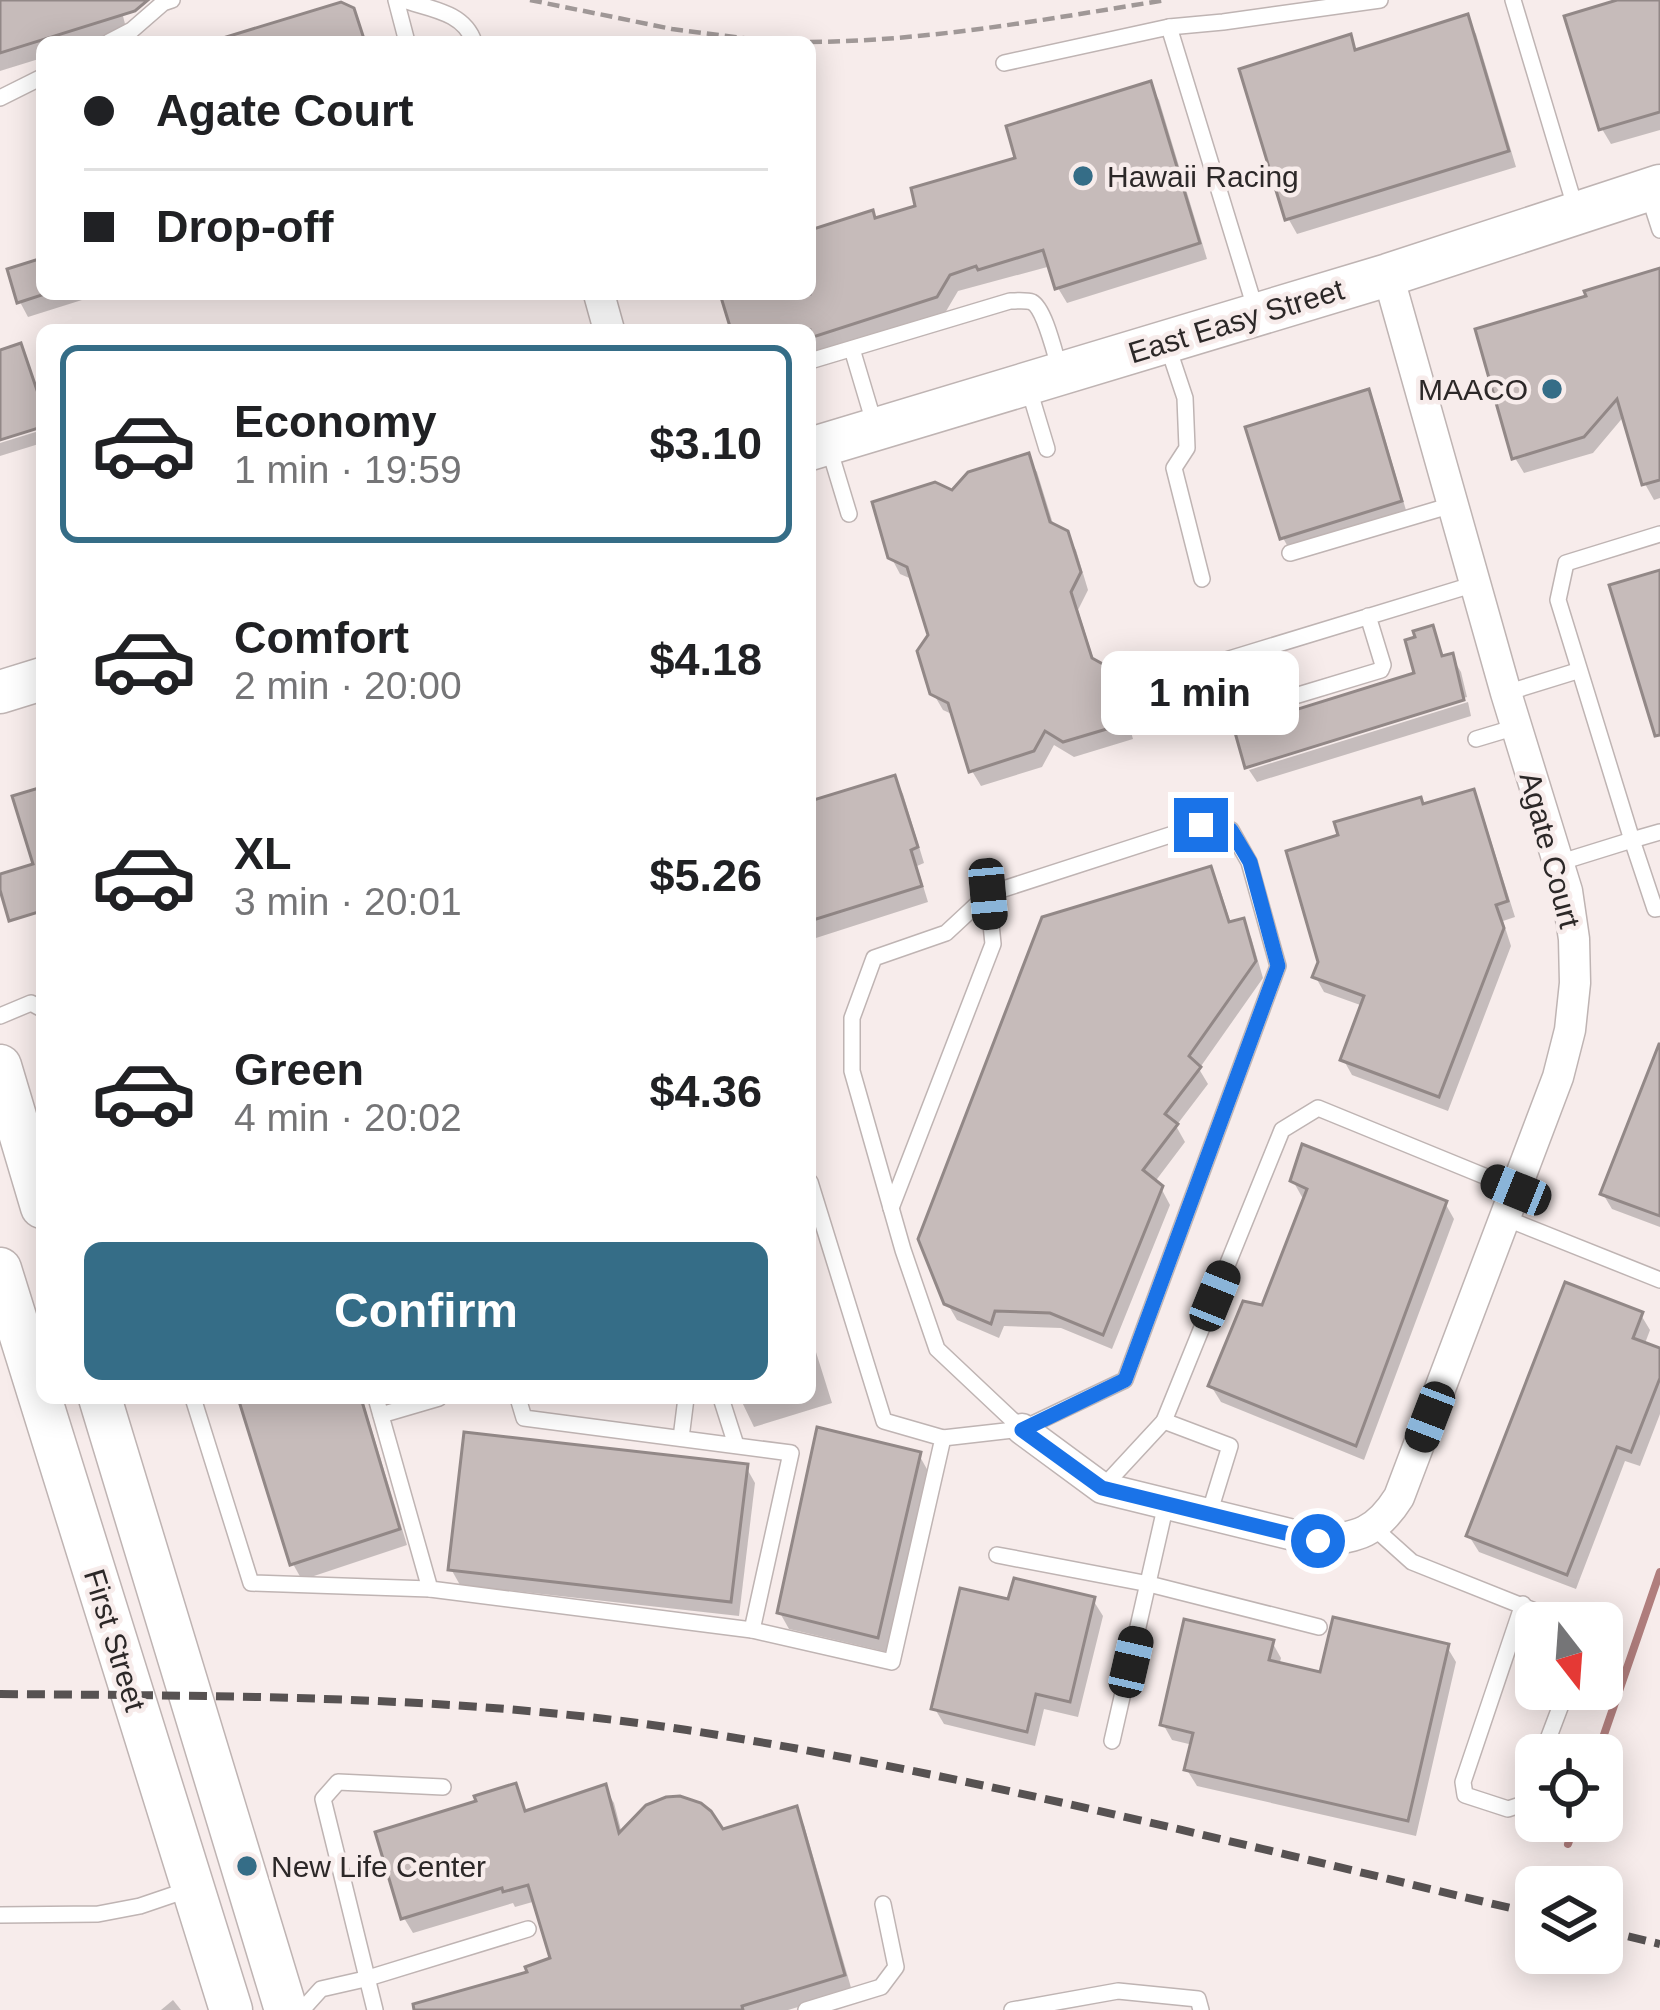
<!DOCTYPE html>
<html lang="en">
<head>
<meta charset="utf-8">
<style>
	body { margin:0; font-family:Arial,sans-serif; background:#f2f2f2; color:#202124; height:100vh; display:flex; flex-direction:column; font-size:45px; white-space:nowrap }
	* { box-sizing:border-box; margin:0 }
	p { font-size:39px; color:#757577 }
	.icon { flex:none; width:66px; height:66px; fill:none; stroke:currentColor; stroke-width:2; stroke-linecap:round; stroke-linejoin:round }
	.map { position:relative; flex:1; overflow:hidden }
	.details { position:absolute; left:36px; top:324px; width:780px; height:1080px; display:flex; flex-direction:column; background:#fff; border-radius:18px; box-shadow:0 6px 30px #0003 }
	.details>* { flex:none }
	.banner { position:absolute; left:36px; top:36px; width:780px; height:264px; border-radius:18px; box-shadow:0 6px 30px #0003; display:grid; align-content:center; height:264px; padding:0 48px; background:#fff }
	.needle { width:78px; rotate:163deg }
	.fabs { position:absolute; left:1515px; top:1602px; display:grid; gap:24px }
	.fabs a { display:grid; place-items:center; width:108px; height:108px; border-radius:18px; background:#fff; box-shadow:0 6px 30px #0003; font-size:60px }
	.end { position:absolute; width:54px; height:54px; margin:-27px; border:15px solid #1a73e8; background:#fff; box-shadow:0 0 0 6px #fff }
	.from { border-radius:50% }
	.bubble { position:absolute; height:84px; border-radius:18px; background:#fff; box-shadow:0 6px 30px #0003; font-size:39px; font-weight:700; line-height:84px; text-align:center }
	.car { position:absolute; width:36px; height:72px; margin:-36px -18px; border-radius:15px; box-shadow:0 0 9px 3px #0007; background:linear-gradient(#222 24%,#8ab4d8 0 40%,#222 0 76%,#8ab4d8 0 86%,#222 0) }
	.banner b { display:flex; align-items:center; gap:42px; height:114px; font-size:45px }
	.banner b+b { border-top:3px solid #e0e0e0 }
	.banner i { width:30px; height:30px; background:#202124 }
	ul { padding:21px 0 0; list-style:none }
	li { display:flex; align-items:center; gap:36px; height:198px; margin:0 24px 18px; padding:0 24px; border:6px solid transparent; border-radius:18px }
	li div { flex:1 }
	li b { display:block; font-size:45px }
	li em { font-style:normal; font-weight:700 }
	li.selected { border-color:#356d87 }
	li>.icon { width:108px; height:108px; stroke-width:1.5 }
	.button { display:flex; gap:24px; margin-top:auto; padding:24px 48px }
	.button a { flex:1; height:138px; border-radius:18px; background:#356d87; color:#fff; font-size:48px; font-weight:700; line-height:138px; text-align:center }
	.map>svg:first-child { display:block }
	.shadow { fill:#0003 }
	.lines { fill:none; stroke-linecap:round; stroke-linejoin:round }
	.stream { stroke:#b07e7d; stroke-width:8 }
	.building { fill:#c6bbba; stroke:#928887; stroke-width:3 }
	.lane-casing { stroke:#bfb4b3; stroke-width:18 }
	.street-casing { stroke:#bfb4b3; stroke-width:33 }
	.secondary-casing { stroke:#bfb4b3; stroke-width:45 }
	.path { stroke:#a09897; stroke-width:4.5; stroke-dasharray:12 6; stroke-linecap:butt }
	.lane { stroke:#fff; stroke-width:15 }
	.street { stroke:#fff; stroke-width:30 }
	.secondary { stroke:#fff; stroke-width:42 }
	.rail { stroke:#575252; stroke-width:8; stroke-dasharray:18 9; stroke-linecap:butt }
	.route { stroke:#1a73e8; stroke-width:15 }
	.poi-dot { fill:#356d87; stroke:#f7eceb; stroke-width:4.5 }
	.labels { text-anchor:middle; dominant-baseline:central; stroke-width:9; stroke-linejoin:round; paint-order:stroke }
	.poi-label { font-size:30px; fill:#2c2828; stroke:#f7eceb; text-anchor:start }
	.street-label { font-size:30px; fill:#2c2828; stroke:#f7eceb }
</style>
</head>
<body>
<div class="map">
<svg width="1660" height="2010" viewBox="0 0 1660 2010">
	<rect width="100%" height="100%" fill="#f7eceb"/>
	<g class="shadow">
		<polygon points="0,0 119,0 127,32 94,42 42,42 42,58 0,71"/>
		<polygon points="1627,0 1660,0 1660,130 1611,144 1602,129"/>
		<polygon points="1467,18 1476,34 1516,167 1297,234 1288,218 1349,38 1357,52"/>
		<polygon points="1149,84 1159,100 1207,259 1067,303 1058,288 1051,266 958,291 945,313 810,356 810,330 735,330 724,294 810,294 810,233 876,221 919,208 1019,160"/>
		<polygon points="42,262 42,294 101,294 28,317 20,302"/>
		<polygon points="1660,279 1660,498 1654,500 1645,484 1625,415 1593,453 1524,473 1515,458"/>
		<polygon points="1367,392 1376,408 1408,517 1292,554 1283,538 1249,429"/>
		<polygon points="42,430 42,443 0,456 0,443"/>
		<polygon points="1028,457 1037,472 1054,527 1066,533 1076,550 1088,590 1078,610 1095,664 1108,670 1118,687 1133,739 1074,757 1054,745 1042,767 981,786 972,771 956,716 943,710 933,693 931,635 914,580 900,574 891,557 953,494"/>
		<polygon points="1432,628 1445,659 1452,657 1461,672 1467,697 1247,764 1418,675"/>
		<polygon points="1468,702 1471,716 1257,782 1249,770"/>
		<polygon points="894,778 903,794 924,863 917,866 928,902 816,938 810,928 810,804"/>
		<polygon points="1472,793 1481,809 1515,917 1503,921 1511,946 1448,1111 1352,1075 1343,1059 1363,1006 1324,992 1315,976"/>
		<polygon points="1210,870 1219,886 1231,924 1242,921 1251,937 1263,978 1199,1069 1208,1084 1176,1126 1185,1142 1154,1183 1161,1188 1170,1205 1112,1349 1061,1328 1004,1326 999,1338 957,1320 947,1303"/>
		<polygon points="1660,1073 1660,1227 1612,1209 1603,1194"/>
		<polygon points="1293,1181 1445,1203 1454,1219 1364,1460 1221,1402 1211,1386 1264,1308 1307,1199 1302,1197"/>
		<polygon points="1641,1315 1650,1330 1644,1346 1660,1352 1660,1414 1640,1466 1625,1461 1576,1589 1479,1552 1469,1536"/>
		<polygon points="810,1333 832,1403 754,1427 740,1398 810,1398"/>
		<polygon points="241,1398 362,1398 407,1545 302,1580 293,1564"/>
		<polygon points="919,1455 928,1471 887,1652 789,1629 780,1613"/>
		<polygon points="746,1467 755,1483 739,1616 460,1585 451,1569"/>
		<polygon points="1093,1600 1103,1616 1078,1717 1044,1709 1035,1746 944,1724 935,1709 1011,1603"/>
		<polygon points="1272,1642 1281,1658 1279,1666 1322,1676 1447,1647 1456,1662 1416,1836 1197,1786 1187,1770 1193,1745 1172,1740 1163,1724"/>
		<polygon points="515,1787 527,1814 605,1788 614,1803 622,1834 722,1832 795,1809 804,1825 852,1991 788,2010 433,2010 531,1974 553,1960 536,1901 515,1907 513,1903 413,1933 404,1918 479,1803"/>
		<polygon points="173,2000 181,2010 161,2010"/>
	</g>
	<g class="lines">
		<g class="stream">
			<polyline points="1597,1755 1660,1572"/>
			<polyline points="1568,1844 1576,1821"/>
		</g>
	</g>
	<g class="building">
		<polygon points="0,0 148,0 135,11 0,53"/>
		<polygon points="1617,0 1660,0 1660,112 1599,130 1564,16"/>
		<polygon points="341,2 354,8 365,42 227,42 226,37"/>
		<polygon points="1468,14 1509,151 1285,220 1239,69 1351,34 1355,50"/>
		<polygon points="1151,81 1200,243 1055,289 1043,250 978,270 976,266 950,275 937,297 810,338 810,330 731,330 720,294 810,294 810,230 873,210 875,218 915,206 911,188 1015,158 1006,126"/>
		<polygon points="42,258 42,295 17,303 7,269"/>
		<polygon points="1660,268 1660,480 1642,485 1617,399 1584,437 1512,459 1475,329 1586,296 1584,291"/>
		<polygon points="21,343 42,405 42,427 0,440 0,350"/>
		<polygon points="1369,389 1402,501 1280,539 1245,427"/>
		<polygon points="1029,453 1050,522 1068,531 1081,572 1071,592 1092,658 1110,668 1127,723 1063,742 1045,731 1034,751 969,772 948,703 930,694 917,651 928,635 907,567 888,558 872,502 935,482 952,490 968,472"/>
		<polygon points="1660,570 1660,735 1655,736 1609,585"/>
		<polygon points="1433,625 1442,656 1453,653 1464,700 1245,768 1234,729 1414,673 1405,640 1415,637 1413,631"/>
		<polygon points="895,775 918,847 911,850 922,886 810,921 810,801"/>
		<polygon points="42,787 42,911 9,921 0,890 0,874 33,864 12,796"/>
		<polygon points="1474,789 1508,901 1496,905 1504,928 1439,1097 1340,1060 1364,996 1312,977 1318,962 1286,851 1338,835 1334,822 1421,797 1423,804"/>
		<polygon points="1211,866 1229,922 1244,918 1256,961 1189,1056 1201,1067 1165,1114 1178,1124 1143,1170 1163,1186 1103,1335 1050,1313 995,1311 991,1324 944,1304 918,1239 1042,917"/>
		<polygon points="1659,1044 1660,1044 1660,1216 1600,1194"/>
		<polygon points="1302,1144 1447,1201 1356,1446 1208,1386 1243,1301 1262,1305 1307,1189 1290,1181"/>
		<polygon points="1565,1282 1643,1312 1633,1338 1660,1348 1660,1378 1631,1452 1617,1447 1567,1575 1466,1536"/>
		<polygon points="238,1398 361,1398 400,1529 290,1565"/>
		<polygon points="817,1427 921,1452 878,1638 777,1613"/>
		<polygon points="464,1432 748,1464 731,1602 448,1570"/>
		<polygon points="1014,1578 1095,1597 1070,1702 1036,1694 1027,1732 931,1709 960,1588 1008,1599"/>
		<polygon points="1333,1617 1449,1644 1408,1821 1184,1770 1193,1733 1160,1725 1184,1619 1274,1640 1269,1660 1320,1672"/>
		<polygon points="516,1783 525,1811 606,1784 619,1833 646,1805 666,1797 680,1796 701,1803 711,1811 723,1829 797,1806 845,1975 742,2006 743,2010 414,2010 413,2004 527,1972 525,1967 550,1958 528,1885 503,1892 502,1888 401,1919 375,1832 476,1801 474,1796"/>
	</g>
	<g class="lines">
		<defs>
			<g id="lane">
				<polyline points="396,0 407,42"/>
				<path d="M403,0C430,9 464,12 474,42"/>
				<polyline points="1513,0 1576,210"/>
				<polyline points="1169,27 1223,22 1380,0"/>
				<polyline points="109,42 132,30 163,3 172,0"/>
				<polyline points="1004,63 1169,27 1256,311"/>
				<polyline points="0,98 42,77"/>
				<polyline points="1648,193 1660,230"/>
				<polyline points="1167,344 1185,398 1187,448 1174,468 1202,579"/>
				<polyline points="852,349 875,426"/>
				<path d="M810,361L1010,301C1016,301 1027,300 1032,302C1045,309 1055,355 1060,370"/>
				<polyline points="1028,386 1047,449"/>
				<polyline points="829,448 849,514"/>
				<polyline points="1660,534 1566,563 1558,600 1632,840 1660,832"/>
				<polyline points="1290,553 1452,505"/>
				<polyline points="1368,616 1383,665 1381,670 1232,715 1227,713 1213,667 1216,663 1475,584"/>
				<polyline points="1506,693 1577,671"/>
				<polyline points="1476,739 1516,727"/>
				<polyline points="1558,863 1632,840 1655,909 1660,908"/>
				<polyline points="0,1016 31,1003 42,1009"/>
				<polyline points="891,1208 993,944 988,894"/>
				<polyline points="1505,1218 1660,1280"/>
				<polyline points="193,1398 251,1583 430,1589"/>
				<polyline points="376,1398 430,1589 752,1630 892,1662 943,1438 884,1421 810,1182"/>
				<polyline points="518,1398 524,1418 791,1453 752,1630"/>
				<polyline points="721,1398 736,1445"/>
				<polyline points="381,1415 439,1398"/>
				<polyline points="681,1438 686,1398"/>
				<polyline points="943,1438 1022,1429 1125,1380 1278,966 1249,862 1231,830 1201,825 988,894 946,933 874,958 852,1018 852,1071 903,1250 937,1349 1022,1429"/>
				<polyline points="1102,1488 1164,1421"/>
				<polyline points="1209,1514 1230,1446 1164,1421 1282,1130 1318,1108 1516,1189"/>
				<polyline points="1373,1527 1412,1562 1565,1623"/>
				<polyline points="997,1555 1149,1584 1319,1627"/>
				<polyline points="1523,1604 1463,1782 1465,1795 1508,1809 1523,1804 1536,1770"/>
				<polyline points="1112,1741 1166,1504"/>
				<polyline points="1542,1755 1567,1689"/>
				<polyline points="0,1915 98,1914 140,1906 190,1889"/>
				<polyline points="302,2010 321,1989 365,1979 528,1929"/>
				<polyline points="375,2010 323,1799 338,1782 443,1787"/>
				<polyline points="806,2010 881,1987 896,1967 883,1904"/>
				<polyline points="1012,2010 1118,1991 1198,1999 1201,2010"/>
			</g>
			<g id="street">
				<polyline points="599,294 609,330"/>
				<path d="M1022,1429L1102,1488L1318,1541C1358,1538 1377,1532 1399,1497L1558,1077L1570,1030L1575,983L1574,939L1567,891L1506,693L1388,275"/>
			</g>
			<g id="secondary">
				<polyline points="810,449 1388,275 1660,186"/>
				<polyline points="0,692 42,679"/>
				<polyline points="0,1066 42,1207"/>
				<polyline points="0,1269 231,2010"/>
				<polyline points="100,1398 286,2010"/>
			</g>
		</defs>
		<use href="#lane" class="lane-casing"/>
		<use href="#street" class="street-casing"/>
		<use href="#secondary" class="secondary-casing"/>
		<g class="path">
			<polyline points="530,0 672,29 774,42"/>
			<path d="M810,42C930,41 1047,19 1166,0"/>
		</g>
		<use href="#lane" class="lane"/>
		<use href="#street" class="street"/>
		<use href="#secondary" class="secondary"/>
		<g class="rail">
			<path d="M0,1694C229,1696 460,1695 687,1730C973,1775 1254,1848 1536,1914"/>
			<polyline points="1602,1930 1660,1944"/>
		</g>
	</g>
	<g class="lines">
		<polyline class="route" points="1201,825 1231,830 1250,862 1278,966 1125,1380 1022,1430 1102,1488 1318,1541"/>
	</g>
	<g class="poi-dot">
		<circle cx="1083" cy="176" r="12"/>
		<circle cx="1552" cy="389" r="12"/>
		<circle cx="247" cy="1866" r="12"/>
	</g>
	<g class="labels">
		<g class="poi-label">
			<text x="1107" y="176">Hawaii Racing</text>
			<text x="1528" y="389" text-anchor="end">MAACO</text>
			<text x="271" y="1866">New Life Center</text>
		</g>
		<g class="street-label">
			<text transform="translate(1236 321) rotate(-17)">East Easy Street</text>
			<text transform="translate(1550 850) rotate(75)">Agate Court</text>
			<text transform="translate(115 1640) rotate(73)">First Street</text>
		</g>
	</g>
</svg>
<div class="fabs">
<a><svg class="needle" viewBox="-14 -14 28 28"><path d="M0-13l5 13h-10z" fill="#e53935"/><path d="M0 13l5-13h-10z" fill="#757577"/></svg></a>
<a><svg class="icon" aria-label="locate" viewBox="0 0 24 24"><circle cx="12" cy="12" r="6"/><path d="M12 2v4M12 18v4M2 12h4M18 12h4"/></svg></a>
<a><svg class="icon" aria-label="layers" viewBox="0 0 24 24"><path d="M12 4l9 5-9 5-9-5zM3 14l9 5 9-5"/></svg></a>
</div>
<i class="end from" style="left:1318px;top:1541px"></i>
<i class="end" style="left:1201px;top:825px"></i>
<div class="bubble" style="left:1101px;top:651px;width:198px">1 min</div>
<i class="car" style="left:988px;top:894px;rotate:175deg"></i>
<i class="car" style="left:1516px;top:1190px;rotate:292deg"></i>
<i class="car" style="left:1215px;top:1296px;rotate:22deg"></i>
<i class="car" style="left:1430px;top:1417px;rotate:201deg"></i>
<i class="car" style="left:1131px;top:1662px;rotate:13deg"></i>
<div class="banner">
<b><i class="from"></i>Agate Court</b>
<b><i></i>Drop-off</b>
</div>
<section class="details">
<ul>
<li class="selected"><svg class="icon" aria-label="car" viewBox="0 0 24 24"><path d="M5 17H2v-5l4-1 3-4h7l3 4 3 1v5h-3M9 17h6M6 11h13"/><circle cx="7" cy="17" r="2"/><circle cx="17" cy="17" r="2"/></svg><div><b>Economy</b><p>1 min · 19:59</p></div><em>$3.10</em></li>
<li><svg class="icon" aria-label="car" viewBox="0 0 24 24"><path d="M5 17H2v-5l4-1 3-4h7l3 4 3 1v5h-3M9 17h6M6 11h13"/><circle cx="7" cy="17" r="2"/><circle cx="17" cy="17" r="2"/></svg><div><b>Comfort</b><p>2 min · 20:00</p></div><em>$4.18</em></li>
<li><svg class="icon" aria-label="car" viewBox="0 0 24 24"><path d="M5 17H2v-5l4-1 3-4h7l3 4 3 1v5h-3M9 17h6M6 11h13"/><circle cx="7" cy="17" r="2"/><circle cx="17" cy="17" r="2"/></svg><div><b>XL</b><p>3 min · 20:01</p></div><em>$5.26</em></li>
<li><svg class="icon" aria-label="car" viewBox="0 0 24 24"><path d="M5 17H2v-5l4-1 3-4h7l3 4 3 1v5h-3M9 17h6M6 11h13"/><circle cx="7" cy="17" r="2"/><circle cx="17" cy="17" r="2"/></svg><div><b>Green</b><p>4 min · 20:02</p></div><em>$4.36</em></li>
</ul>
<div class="button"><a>Confirm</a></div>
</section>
</div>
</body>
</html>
